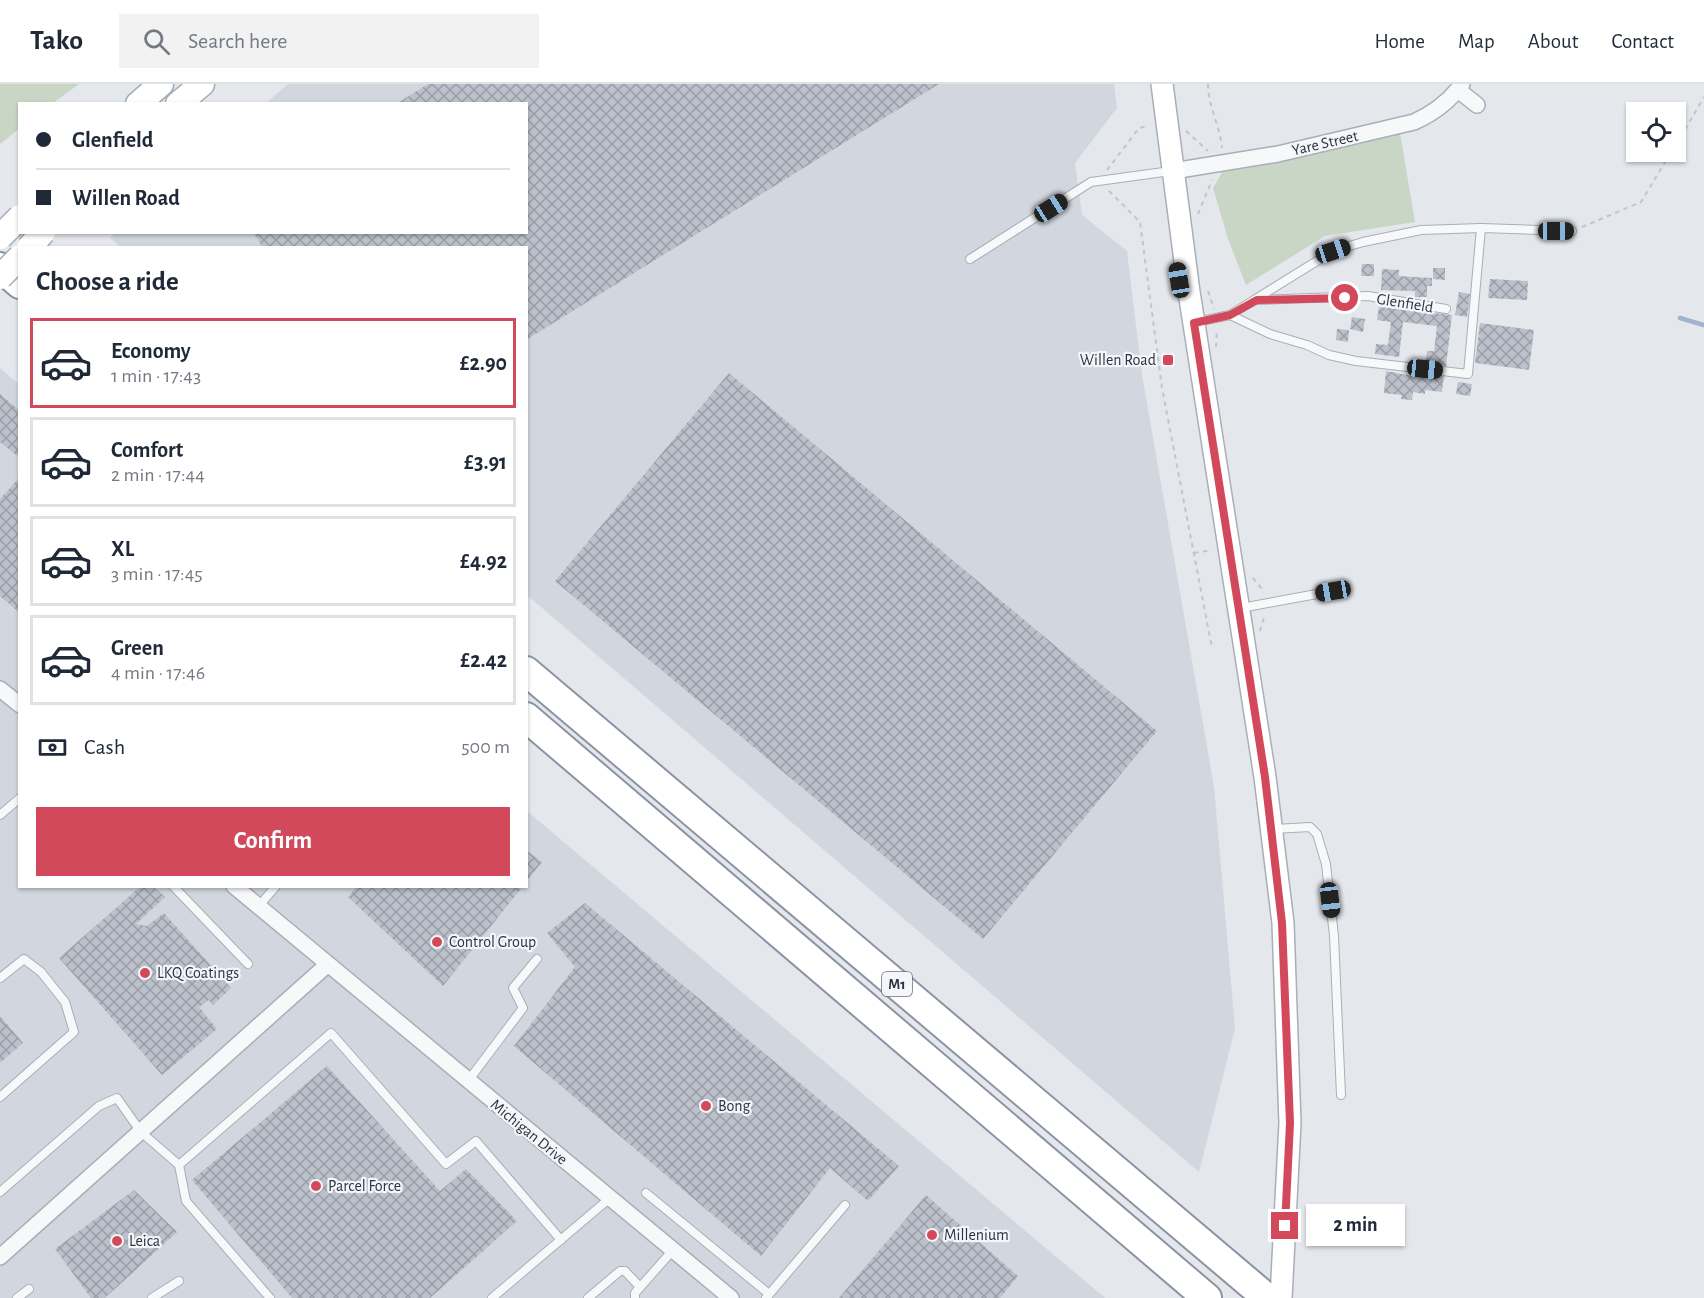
<!DOCTYPE html>
<html lang="en">
<head>
<meta charset="utf-8">
<style>
	body { margin:0; font-family:"Alegreya Sans",sans-serif; background:#f2f2f3; color:#1f2937; height:100vh; display:flex; flex-direction:column; font-size:22px; white-space:nowrap }
	* { box-sizing:border-box; margin:0 }
	p { font-size:20px; color:#747a83 }
	.icon { flex:none; width:33px; height:33px; fill:none; stroke:currentColor; stroke-width:2; stroke-linecap:round; stroke-linejoin:round }
	.map { position:relative; flex:1; overflow:hidden }
	.drawer { position:absolute; left:18px; top:162px; width:510px; height:642px; display:flex; flex-direction:column; background:#fff; border-radius:0px; box-shadow:0 2px 4px #0004 }
	.drawer>* { flex:none }
	.top-card { position:absolute; left:18px; top:18px; width:510px; height:132px; border-radius:0px; box-shadow:0 2px 4px #0004; display:grid; align-content:center; height:132px; padding:0 18px; background:#fff }
	.tools { position:absolute; left:1626px; top:18px; display:grid; gap:12px }
	.tools a { display:grid; place-items:center; width:60px; height:60px; border-radius:0px; background:#fff; box-shadow:0 2px 4px #0004; font-size:30px }
	.end { position:absolute; width:27px; height:27px; margin:-14px; border:8px solid #d1495b; background:#fff; box-shadow:0 0 0 3px #fff }
	.from { border-radius:50% }
	.bubble { position:absolute; height:42px; border-radius:0px; background:#fff; box-shadow:0 2px 4px #0004; font-size:20px; font-weight:700; line-height:42px; text-align:center }
	.car { position:absolute; width:18px; height:36px; margin:-18px -9px; border-radius:8px; box-shadow:0 0 4px 2px #0007; background:linear-gradient(#222 24%,#8ab4d8 0 40%,#222 0 76%,#8ab4d8 0 86%,#222 0) }
	.top-card b { display:flex; align-items:center; gap:21px; height:57px; font-size:22px }
	.top-card b+b { border-top:2px solid #e0e1e3 }
	.top-card i { width:15px; height:15px; background:#1f2937 }
	ul { padding:0; list-style:none }
	li { display:flex; align-items:center; gap:18px; height:90px; margin:0 12px 9px; padding:0 6px; border:3px solid #e0e1e3; border-radius:0px }
	li div { flex:1 }
	li b { display:block; font-size:22px }
	li em { font-style:normal; font-weight:700 }
	li.active { border-color:#d1495b }
	li>.icon { width:54px; height:54px; stroke-width:1.5 }
	h2 { padding:0 18px; font-size:27px; line-height:72px }
	.pay { display:flex; align-items:center; gap:15px; height:66px; padding:0 18px; font-size:22px }
	.pay p { margin-inline-start:auto }
	.cta { display:flex; gap:12px; margin-top:auto; padding:12px 18px }
	.cta a { flex:1; height:69px; border-radius:0px; background:#d1495b; color:#fff; font-size:24px; font-weight:700; line-height:69px; text-align:center }
	header { display:flex; align-items:center; gap:36px; box-sizing:border-box; height:84px; padding:0 30px; background:#fff; border-bottom:2px solid #e0e1e3 }
	header strong { font-size:28px }
	nav { display:flex; gap:33px; margin-inline-start:auto; font-size:21px }
	.search { width:420px; height:54px; background:#f2f2f3; display:flex; align-items:center; gap:15px; box-sizing:border-box; padding:0 21px; border-radius:0px; color:#747a83; font-size:22px }
	.map>svg:first-child { display:block }
	.built { fill:#d2d6de }
	.green { fill:#c9d6c5 }
	.lines { fill:none; stroke-linecap:round; stroke-linejoin:round }
	.stream { stroke:#9fb4cc; stroke-width:4.5 }
	.building { fill:url(#building-cross-hatch) }
	.lane-casing { stroke:#a9aeb7; stroke-width:10 }
	.street-casing { stroke:#a9aeb7; stroke-width:18 }
	.secondary-casing { stroke:#a9aeb7; stroke-width:24 }
	.primary-casing { stroke:#a3abb8; stroke-width:27 }
	.highway-casing { stroke:#8b94a3; stroke-width:32 }
	.path { stroke:#c2c5cb; stroke-width:2; stroke-dasharray:4.5 4.5; stroke-linecap:butt }
	.lane { stroke:#f7f8fa; stroke-width:8 }
	.street { stroke:#f7f8fa; stroke-width:15 }
	.secondary { stroke:#fff; stroke-width:21 }
	.primary { stroke:#fff; stroke-width:24 }
	.highway { stroke:#fff; stroke-width:28 }
	.primary-bridge-casing { stroke:#a3abb8; stroke-width:27; stroke-linecap:butt }
	.primary-bridge { stroke:#fff; stroke-width:24 }
	.route { stroke:#d1495b; stroke-width:8 }
	.poi-dot { fill:#d1495b; stroke:#f4f6f9; stroke-width:2 }
	.labels { text-anchor:middle; dominant-baseline:central; stroke-width:4.5; stroke-linejoin:round; paint-order:stroke }
	.shield { fill:#f4f6f9; stroke:#676e7b; stroke-width:1.5 }
	.shield-label { font-size:15px; font-weight:bold; fill:#2b3445 }
	.street-label { font-size:16px; fill:#2b3445; stroke:#f4f6f9 }
	.poi-label { font-size:16px; fill:#2b3445; stroke:#f4f6f9; text-anchor:start }
</style>
</head>
<body>
<header>
<strong>Tako</strong>
<div class="search"><svg class="icon" aria-label="search" viewBox="0 0 24 24"><circle cx="10" cy="10" r="6"/><path d="M15 15l6 6"/></svg>Search here</div>
<nav><a>Home</a><a>Map</a><a>About</a><a>Contact</a></nav>
</header>
<div class="map">
<svg width="1704" height="1214" viewBox="0 0 1704 1214">
	<defs>
		<pattern id="building-cross-hatch" width="8" height="8" patternUnits="userSpaceOnUse" patternTransform="scale(1.5)"><rect width="8" height="8" fill="#bbc0ca"/><path d="M0 0l8 8M0 8l8-8" fill="none" stroke="#989da6"/></pattern>
	</defs>
	<rect width="100%" height="100%" fill="#e4e7ec"/>
	<g class="built">
		<polygon points="288,0 1114,0 1117,24 1075,79 1082,131 1127,167 1142,291 1214,703 1235,944 1199,1088 527,511 526,164 122,164 110,154 116,148 526,148 526,20 266,19"/>
		<polygon points="0,284 20,301 20,802 526,802 527,727 1105,1214 0,1214"/>
	</g>
	<g class="green">
		<polygon points="0,0 79,0 53,19 20,20 19,45 0,60"/>
		<polygon points="1400,49 1415,138 1325,152 1246,201 1228,155 1213,104 1224,85"/>
	</g>
	<g class="lines">
		<polyline class="stream" points="1680,234 1704,241"/>
	</g>
	<g class="building">
		<polygon points="428,0 939,0 526,256 526,164 263,164 253,148 526,148 526,20 396,20"/>
		<polygon points="1362,180 1374,180 1374,192 1361,192"/>
		<polygon points="1433,184 1445,184 1445,196 1433,195"/>
		<polygon points="1382,185 1399,186 1399,192 1432,194 1432,202 1427,202 1427,213 1415,213 1415,207 1381,206"/>
		<polygon points="1490,195 1528,197 1527,216 1488,214"/>
		<polygon points="1459,208 1470,210 1467,233 1455,231"/>
		<polygon points="1379,223 1452,231 1446,282 1426,279 1427,267 1434,267 1437,242 1403,238 1399,273 1375,270 1376,260 1388,261 1391,238 1377,236"/>
		<polygon points="1352,233 1365,235 1363,248 1350,245"/>
		<polygon points="1480,239 1534,246 1529,286 1475,279"/>
		<polygon points="1337,245 1349,246 1348,258 1336,256"/>
		<polygon points="1386,287 1413,292 1413,290 1427,291 1426,293 1431,294 1432,288 1444,290 1442,308 1425,306 1425,310 1413,308 1412,316 1401,315 1402,311 1384,309"/>
		<polygon points="729,289 1157,647 983,855 555,497"/>
		<polygon points="1458,298 1472,300 1470,312 1456,310"/>
		<polygon points="0,310 20,327 20,374 0,358"/>
		<polygon points="20,393 20,529 0,512 0,415"/>
		<polygon points="526,766 542,778 526,798"/>
		<polygon points="141,802 153,802 165,813 136,840 147,842 164,829 231,904 213,921 209,916 199,923 217,945 162,991 59,874"/>
		<polygon points="357,802 523,802 443,902 348,813"/>
		<polygon points="585,819 899,1082 868,1117 830,1084 761,1172 514,962 575,883 547,849"/>
		<polygon points="0,932 23,959 0,979"/>
		<polygon points="327,982 440,1107 466,1085 517,1137 430,1214 292,1214 192,1096"/>
		<polygon points="134,1106 177,1148 105,1214 91,1214 55,1165"/>
		<polygon points="926,1111 1018,1192 1000,1214 839,1214"/>
	</g>
	<g class="lines">
		<defs>
			<g id="lane">
				<polyline points="970,175 1091,98 1171,87"/>
				<polyline points="1257,216 1368,212 1446,225"/>
				<polyline points="1230,231 1270,250 1307,261 1329,271 1356,277 1468,290 1481,144"/>
				<polyline points="1196,238 1230,231 1333,167 1363,158 1421,146 1481,144 1572,147"/>
				<polyline points="1241,524 1333,507"/>
				<polyline points="0,731 20,714"/>
				<polyline points="1274,745 1310,743 1317,750 1326,780 1334,852 1341,1011"/>
				<polyline points="173,802 248,880"/>
				<polyline points="258,823 276,802"/>
				<polyline points="0,894 24,875 41,888 65,918 74,948 0,1013"/>
				<polyline points="468,997 523,924 513,904 537,875"/>
				<polyline points="179,1081 186,1117 270,1214"/>
				<polyline points="0,1108 99,1022 117,1014 141,1048 179,1081 331,949 446,1080 476,1057 561,1156"/>
				<polyline points="646,1109 769,1210"/>
				<polyline points="17,1214 29,1205"/>
				<polyline points="152,1214 179,1197"/>
				<polyline points="492,1214 610,1114"/>
				<polyline points="588,1214 620,1187 625,1187 640,1203"/>
				<polyline points="635,1214 635,1209 673,1166"/>
				<polyline points="766,1214 845,1121"/>
			</g>
			<g id="street">
				<polyline points="1458,6 1477,21"/>
				<path d="M1173,87L1278,70L1414,38C1434,29 1449,18 1462,0"/>
				<polyline points="0,605 20,621"/>
				<polyline points="234,802 731,1214"/>
				<polyline points="0,1173 327,881"/>
			</g>
			<polyline id="secondary" points="1162,0 1189,208 1265,693 1283,839 1290,1039 1281,1214"/>
			<g id="primary">
				<polyline points="138,20 161,0"/>
				<polyline points="178,20 202,0"/>
			</g>
			<g id="highway">
				<polyline points="0,183 20,200"/>
				<polyline points="526,587 1267,1214"/>
				<polyline points="526,633 1207,1214"/>
			</g>
		</defs>
		<use href="#lane" class="lane-casing"/>
		<use href="#street" class="street-casing"/>
		<use href="#secondary" class="secondary-casing"/>
		<use href="#primary" class="primary-casing"/>
		<use href="#highway" class="highway-casing"/>
		<g class="path">
			<path d="M1208,0C1208,22 1220,42 1222,64"/>
			<polyline points="1186,47 1208,67"/>
			<polyline points="1676,61 1704,13"/>
			<polyline points="1107,86 1139,44 1149,42"/>
			<polyline points="1109,107 1140,138 1162,304 1212,564"/>
			<polyline points="1198,130 1212,96"/>
			<polyline points="1582,143 1641,118 1671,68"/>
			<polyline points="1208,207 1214,225"/>
			<polyline points="1216,263 1217,245"/>
			<polyline points="1194,469 1212,466"/>
			<polyline points="1253,494 1262,505 1263,509"/>
			<polyline points="1260,547 1265,530"/>
		</g>
		<use href="#lane" class="lane"/>
		<use href="#street" class="street"/>
		<use href="#secondary" class="secondary"/>
		<use href="#primary" class="primary"/>
		<use href="#highway" class="highway"/>
		<defs>
			<g id="primary-bridge">
				<polyline points="0,153 20,133"/>
				<polyline points="29,164 43,148"/>
				<polyline points="0,193 20,173"/>
			</g>
		</defs>
		<use href="#primary-bridge" class="primary-bridge-casing"/>
		<use href="#primary-bridge" class="primary-bridge"/>
	</g>
	<g class="lines">
		<polyline class="route" points="1285,1142 1290,1039 1282,839 1265,693 1194,239 1230,231 1257,216 1345,214"/>
	</g>
	<g class="poi-dot">
		<rect x="1162" y="270" width="12" height="12" rx="3"/>
		<circle cx="437" cy="858" r="6"/>
		<circle cx="145" cy="889" r="6"/>
		<circle cx="706" cy="1022" r="6"/>
		<circle cx="316" cy="1102" r="6"/>
		<circle cx="932" cy="1151" r="6"/>
		<circle cx="117" cy="1157" r="6"/>
	</g>
	<g class="labels">
		<rect class="shield" x="882" y="888" width="30" height="24" rx="4.5"/>
		<g class="shield-label">
			<text x="897" y="900">M1</text>
		</g>
		<g class="street-label">
			<text transform="translate(1325 59) rotate(-13)">Yare Street</text>
			<text transform="translate(1405 219) rotate(9)">Glenfield</text>
			<text transform="translate(529 1048) rotate(39)">Michigan Drive</text>
		</g>
		<g class="poi-label">
			<text x="1156" y="276" text-anchor="end">Willen Road</text>
			<text x="449" y="858">Control Group</text>
			<text x="157" y="889">LKQ Coatings</text>
			<text x="718" y="1022">Bong</text>
			<text x="328" y="1102">Parcel Force</text>
			<text x="944" y="1151">Millenium</text>
			<text x="129" y="1157">Leica</text>
		</g>
	</g>
</svg>
<div class="tools">
<a><svg class="icon" aria-label="locate" viewBox="0 0 24 24"><circle cx="12" cy="12" r="6"/><path d="M12 2v4M12 18v4M2 12h4M18 12h4"/></svg></a>
</div>
<i class="end from" style="left:1345px;top:214px"></i>
<i class="end" style="left:1285px;top:1142px"></i>
<div class="bubble" style="left:1306px;top:1120px;width:99px">2 min</div>
<i class="car" style="left:1051px;top:124px;rotate:58deg"></i>
<i class="car" style="left:1556px;top:147px;rotate:90deg"></i>
<i class="car" style="left:1333px;top:167px;rotate:72deg"></i>
<i class="car" style="left:1179px;top:196px;rotate:351deg"></i>
<i class="car" style="left:1425px;top:285px;rotate:96deg"></i>
<i class="car" style="left:1333px;top:507px;rotate:260deg"></i>
<i class="car" style="left:1330px;top:816px;rotate:173deg"></i>
<div class="top-card">
<b><i class="from"></i>Glenfield</b>
<b><i></i>Willen Road</b>
</div>
<section class="drawer">
<h2>Choose a ride</h2>
<ul>
<li class="active"><svg class="icon" aria-label="car" viewBox="0 0 24 24"><path d="M5 17H2v-5l4-1 3-4h7l3 4 3 1v5h-3M9 17h6M6 11h13"/><circle cx="7" cy="17" r="2"/><circle cx="17" cy="17" r="2"/></svg><div><b>Economy</b><p>1 min · 17:43</p></div><em>£2.90</em></li>
<li><svg class="icon" aria-label="car" viewBox="0 0 24 24"><path d="M5 17H2v-5l4-1 3-4h7l3 4 3 1v5h-3M9 17h6M6 11h13"/><circle cx="7" cy="17" r="2"/><circle cx="17" cy="17" r="2"/></svg><div><b>Comfort</b><p>2 min · 17:44</p></div><em>£3.91</em></li>
<li><svg class="icon" aria-label="car" viewBox="0 0 24 24"><path d="M5 17H2v-5l4-1 3-4h7l3 4 3 1v5h-3M9 17h6M6 11h13"/><circle cx="7" cy="17" r="2"/><circle cx="17" cy="17" r="2"/></svg><div><b>XL</b><p>3 min · 17:45</p></div><em>£4.92</em></li>
<li><svg class="icon" aria-label="car" viewBox="0 0 24 24"><path d="M5 17H2v-5l4-1 3-4h7l3 4 3 1v5h-3M9 17h6M6 11h13"/><circle cx="7" cy="17" r="2"/><circle cx="17" cy="17" r="2"/></svg><div><b>Green</b><p>4 min · 17:46</p></div><em>£2.42</em></li>
</ul>
<div class="pay"><svg class="icon" aria-label="cash" viewBox="0 0 24 24"><path d="M3 7h18v10H3z"/><circle cx="12" cy="12" r="2"/></svg>Cash<p>500 m</p></div>
<div class="cta"><a>Confirm</a></div>
</section>
</div>
</body>
</html>
